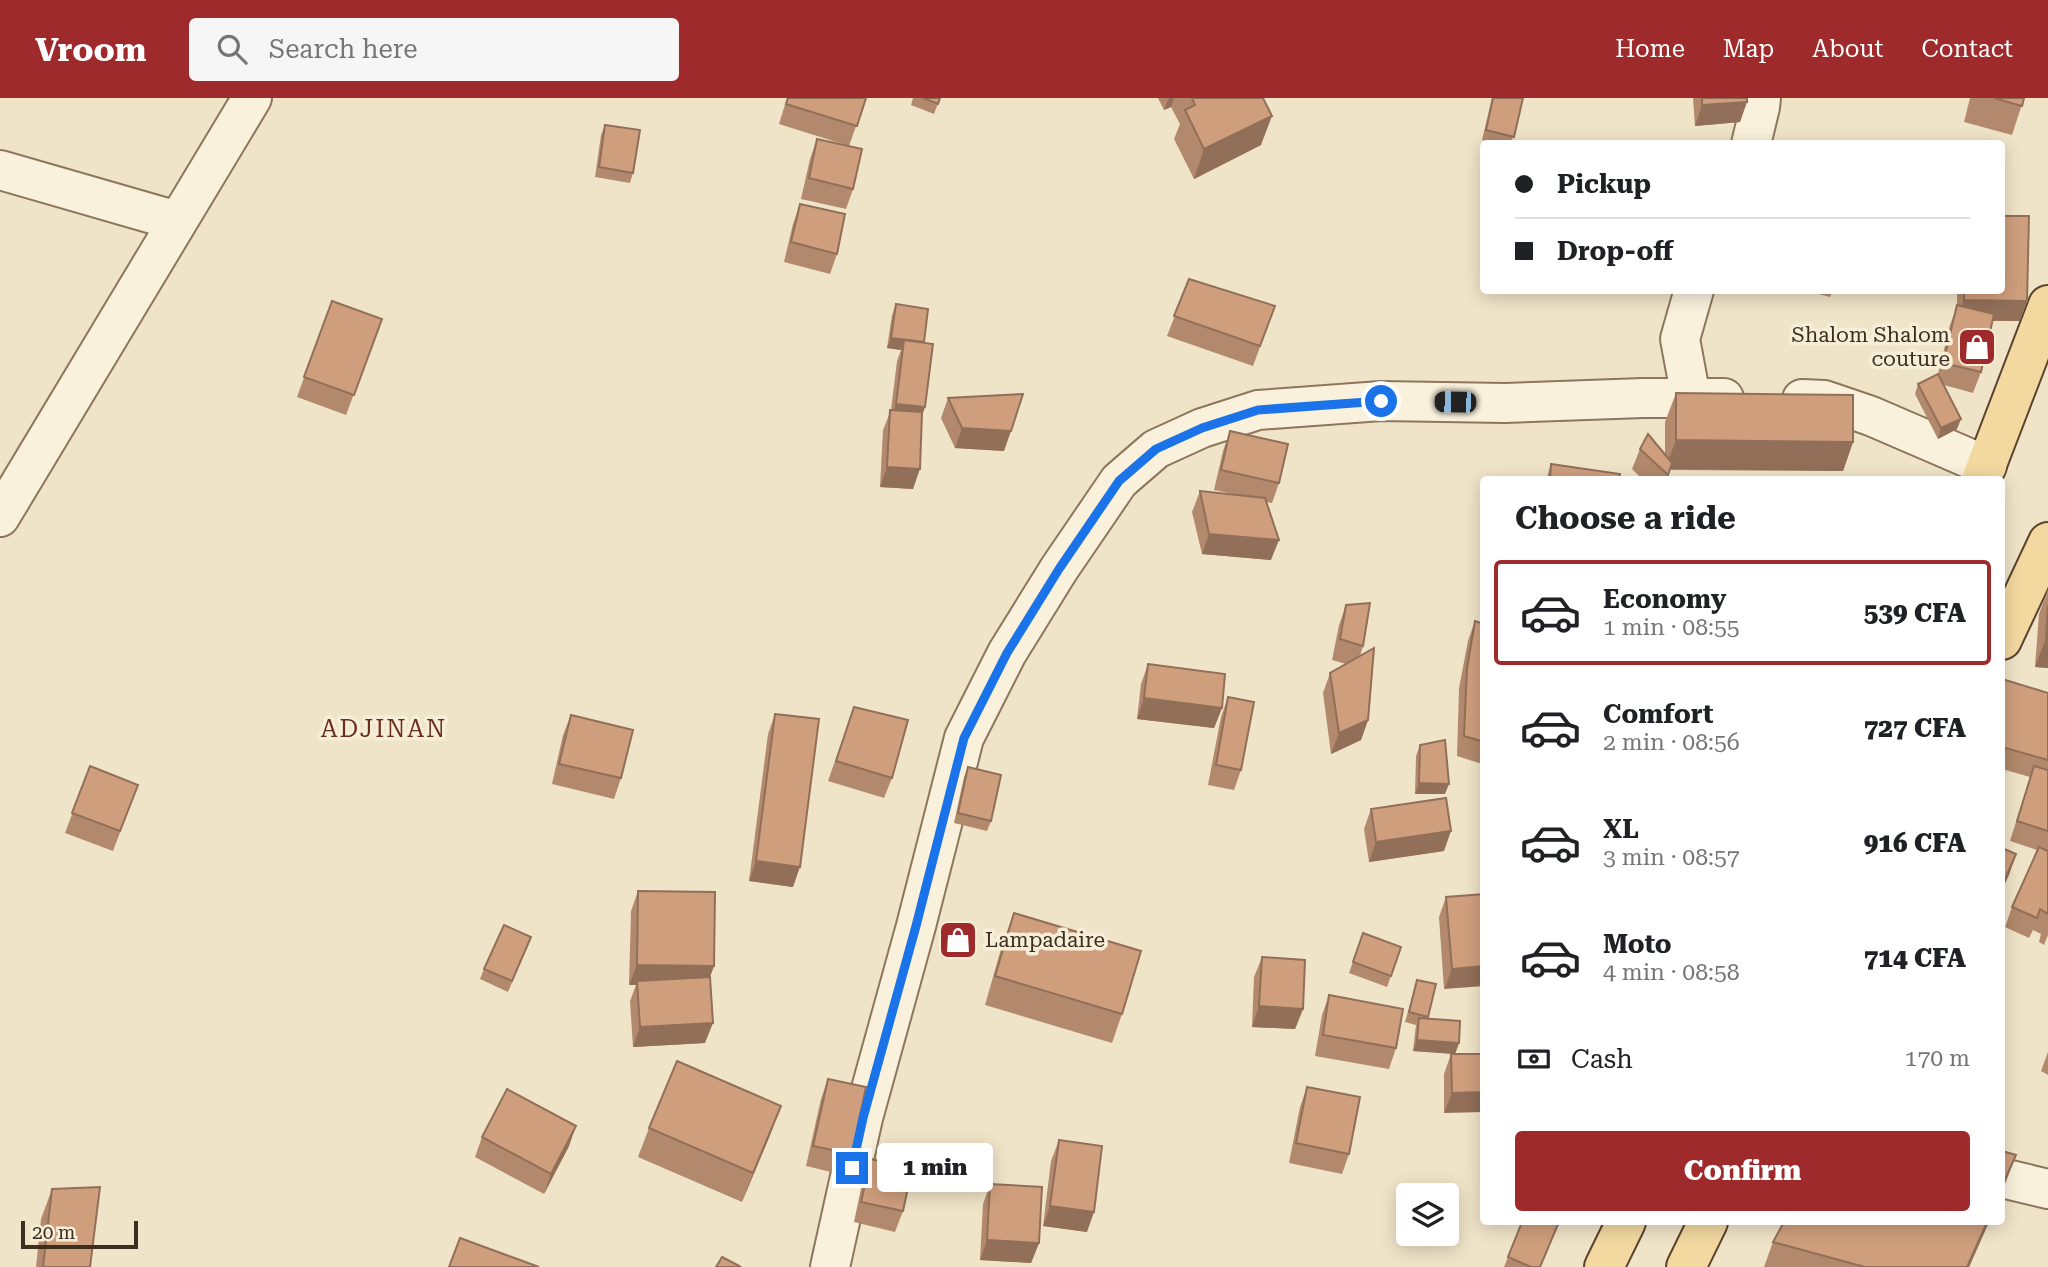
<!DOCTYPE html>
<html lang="en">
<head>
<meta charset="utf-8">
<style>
	body { margin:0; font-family:"Roboto Serif",serif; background:#f6f6f6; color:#202124; height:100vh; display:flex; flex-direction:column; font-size:26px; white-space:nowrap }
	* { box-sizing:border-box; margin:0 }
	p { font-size:23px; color:#757577 }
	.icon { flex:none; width:38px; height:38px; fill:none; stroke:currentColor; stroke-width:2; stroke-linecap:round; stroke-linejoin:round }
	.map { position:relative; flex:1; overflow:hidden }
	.details { position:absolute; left:1480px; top:378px; width:525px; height:749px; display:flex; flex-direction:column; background:#fff; border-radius:7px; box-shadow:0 4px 18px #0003 }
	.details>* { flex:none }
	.banner { position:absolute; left:1480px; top:42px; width:525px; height:154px; border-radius:7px; box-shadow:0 4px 18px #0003; display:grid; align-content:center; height:154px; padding:0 35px; background:#fff }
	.buttons { position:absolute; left:1396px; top:1085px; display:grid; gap:14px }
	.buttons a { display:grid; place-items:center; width:63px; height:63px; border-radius:7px; background:#fff; box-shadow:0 4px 18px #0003; font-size:35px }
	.scale { position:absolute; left:21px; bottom:18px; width:117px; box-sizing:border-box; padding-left:7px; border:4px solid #3d2e20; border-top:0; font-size:19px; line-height:24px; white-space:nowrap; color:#3d2e20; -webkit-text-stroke:5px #f7eed8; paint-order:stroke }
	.end { position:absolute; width:32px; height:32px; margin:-16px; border:9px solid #1a73e8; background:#fff; box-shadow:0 0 0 4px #fff }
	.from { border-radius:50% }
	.bubble { position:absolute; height:49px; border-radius:7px; background:#fff; box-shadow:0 4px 18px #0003; font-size:23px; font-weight:800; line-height:49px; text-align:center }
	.car { position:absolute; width:21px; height:42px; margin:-21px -10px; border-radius:9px; box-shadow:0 0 5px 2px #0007; background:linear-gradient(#222 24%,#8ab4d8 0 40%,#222 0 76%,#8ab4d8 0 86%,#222 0) }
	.banner b { display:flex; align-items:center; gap:24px; height:66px; font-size:26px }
	.banner b+b { border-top:2px solid #e0e0e0 }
	.banner i { width:18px; height:18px; background:#202124 }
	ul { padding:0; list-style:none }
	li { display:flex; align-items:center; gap:21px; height:105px; margin:0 14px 10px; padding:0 21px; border:4px solid transparent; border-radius:7px }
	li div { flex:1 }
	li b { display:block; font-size:26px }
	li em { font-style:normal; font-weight:800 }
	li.on { border-color:#9e2a2b }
	li>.icon { width:63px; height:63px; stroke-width:1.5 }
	h2 { padding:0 35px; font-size:32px; line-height:84px }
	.pay { display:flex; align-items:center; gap:18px; height:77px; padding:0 35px; font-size:26px }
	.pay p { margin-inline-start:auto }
	.button { display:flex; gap:14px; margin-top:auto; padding:14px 35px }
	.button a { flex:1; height:80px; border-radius:7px; background:#9e2a2b; color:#fff; font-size:28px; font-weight:800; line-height:80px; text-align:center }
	header { display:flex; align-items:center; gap:42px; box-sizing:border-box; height:98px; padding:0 35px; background:#9e2a2b; color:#fff }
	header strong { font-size:33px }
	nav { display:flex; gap:38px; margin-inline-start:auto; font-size:24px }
	.search { width:490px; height:63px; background:#f6f6f6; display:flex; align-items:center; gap:18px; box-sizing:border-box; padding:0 24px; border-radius:7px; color:#757577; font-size:26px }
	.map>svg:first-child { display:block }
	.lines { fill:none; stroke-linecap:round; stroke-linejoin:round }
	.street-casing { stroke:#8d765c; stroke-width:42 }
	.primary-casing { stroke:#5b4430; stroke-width:42 }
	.street { stroke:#faf1dc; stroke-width:38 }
	.primary { stroke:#f3d9a0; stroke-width:38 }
	.wall { fill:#b2896c }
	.shaded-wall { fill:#916f58 }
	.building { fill:#cf9f7d; stroke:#916f58; stroke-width:2 }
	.route { stroke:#1a73e8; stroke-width:9 }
	.labels { text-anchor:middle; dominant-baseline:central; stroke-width:7; stroke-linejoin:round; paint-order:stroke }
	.poi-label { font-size:21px; fill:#3d2e20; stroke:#f7eed8; text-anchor:end }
	.quarter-label { font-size:24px; letter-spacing:2px; fill:#6b2e1e; stroke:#f7eed8 }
</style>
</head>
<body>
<header>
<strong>Vroom</strong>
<div class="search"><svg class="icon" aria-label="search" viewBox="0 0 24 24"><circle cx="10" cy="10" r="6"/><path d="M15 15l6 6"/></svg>Search here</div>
<nav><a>Home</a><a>Map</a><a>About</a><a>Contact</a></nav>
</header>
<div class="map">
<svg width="2048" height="1169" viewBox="0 0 2048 1169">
	<rect width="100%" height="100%" fill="#f0e4c8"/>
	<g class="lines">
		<defs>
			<g id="street">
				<polyline points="1751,46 1760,9 1761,0"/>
				<polyline points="0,72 177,123"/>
				<polyline points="1691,300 1680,241 1694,192"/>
				<polyline points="1802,301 1824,302 1871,318 1987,368"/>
				<polyline points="0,419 252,0"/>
				<polyline points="2002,1080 2048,1091"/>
				<polyline points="830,1169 863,1020 916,828 964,640 1007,555 1059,471 1119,383 1156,351 1202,330 1258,312 1381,303 1505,305 1643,300 1724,300"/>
			</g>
			<g id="primary">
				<polyline points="1981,382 2048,207"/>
				<polyline points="2002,542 2048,444"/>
				<polyline points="1604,1169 1626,1124"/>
				<polyline points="1686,1169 1708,1124"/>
			</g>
		</defs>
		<use href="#street" class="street-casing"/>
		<use href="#primary" class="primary-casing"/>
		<use href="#street" class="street"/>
		<use href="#primary" class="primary"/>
	</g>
	<g class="wall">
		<polygon points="787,0 866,0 849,48 779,26"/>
		<polygon points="913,0 940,0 934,16 911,7"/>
		<polygon points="1158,0 1263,0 1261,47 1194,81 1174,41 1180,26 1171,9 1164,12"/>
		<polygon points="1492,0 1523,0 1511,46 1495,46 1482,42"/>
		<polygon points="1693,0 1747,0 1740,24 1695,28"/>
		<polygon points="1970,0 2024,0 2012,37 1964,24"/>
		<polygon points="605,27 633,75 630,85 595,79 601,37"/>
		<polygon points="817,41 853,91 846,111 801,101 810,61"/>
		<polygon points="800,106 837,156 830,176 784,164 793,126"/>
		<polygon points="1189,181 1275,208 1253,268 1167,238"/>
		<polygon points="1803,192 1833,192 1830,199"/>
		<polygon points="1957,192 2002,192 2020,223 1993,223 1981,274 1973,295 1944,287 1957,331 1938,341 1915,296 1918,286 1938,276 1950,227 1957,208"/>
		<polygon points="332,203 382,221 346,317 297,299"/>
		<polygon points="896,206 924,244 925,309 922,317 913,391 880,389 883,332 891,312 897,263 901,252 887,250 892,217"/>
		<polygon points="1676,295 1853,344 1843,373 1670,372 1666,382 1643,382 1632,371 1640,351 1665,356 1665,324"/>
		<polygon points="948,300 1004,353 955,350 941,320"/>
		<polygon points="1230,333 1279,385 1272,405 1266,404 1271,462 1202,456 1192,414 1200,393 1238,397 1214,392 1223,353"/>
		<polygon points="1551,366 1619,382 1546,382"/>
		<polygon points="2048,491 2048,570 2035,569 2039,516"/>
		<polygon points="1346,507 1363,548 1360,558 1368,622 1361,642 1331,656 1323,595 1330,575 1346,566 1332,562 1339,527"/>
		<polygon points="1475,523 1484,526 1484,661 1482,666 1457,658 1459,590 1468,543"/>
		<polygon points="1148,566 1222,610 1214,630 1137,621 1141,586"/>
		<polygon points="2002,581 2048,595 2048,837 2044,847 2039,844 2041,836 2033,832 2029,840 2005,829 2012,809 2037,752 2010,743 2030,679 2002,671"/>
		<polygon points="1228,599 1241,672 1234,692 1208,687 1221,619"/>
		<polygon points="854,609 892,680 884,700 828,683"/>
		<polygon points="775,616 793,789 749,783 768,636"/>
		<polygon points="571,617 621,680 614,701 552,686 563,637"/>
		<polygon points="1420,647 1445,696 1415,696 1416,658"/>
		<polygon points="90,668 138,687 113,753 65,735"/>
		<polygon points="968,669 991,723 987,733 954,725 964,679"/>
		<polygon points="1371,711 1444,753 1369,764 1364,731"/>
		<polygon points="638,793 714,868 710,879 705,945 633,949 630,903 636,887 629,887 631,813"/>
		<polygon points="1484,796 1444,891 1439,819 1446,799"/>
		<polygon points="1014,815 1122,916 1112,945 985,907 1003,844"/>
		<polygon points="1363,835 1401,849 1387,889 1349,875"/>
		<polygon points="531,839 508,894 480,881 484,871"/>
		<polygon points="1262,859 1303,911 1295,931 1252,929 1254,879"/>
		<polygon points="1417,882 1436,886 1427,921 1459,945 1455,956 1413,953 1416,927 1405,924"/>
		<polygon points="1329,897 1396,950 1389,971 1315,958 1322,917"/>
		<polygon points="2048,954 2048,977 2041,973"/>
		<polygon points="1451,956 1484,956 1444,1015 1444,976"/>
		<polygon points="828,981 852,1056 844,1077 806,1068 821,1001"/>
		<polygon points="1307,989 1349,1056 1342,1076 1289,1065 1300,1009"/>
		<polygon points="649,1030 770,1037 742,1104 638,1059"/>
		<polygon points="482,1039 569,1048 544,1096 475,1059"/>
		<polygon points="1059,1042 1087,1134 1043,1128 1051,1063"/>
		<polygon points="871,1061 903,1113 895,1134 854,1124 863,1081"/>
		<polygon points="990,1086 1039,1145 1031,1165 980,1162 983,1106"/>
		<polygon points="52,1091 90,1169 36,1169 41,1121"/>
		<polygon points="1522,1124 1541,1169 1504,1169"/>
		<polygon points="1989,1124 1969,1169 1764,1169 1773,1144"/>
	</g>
	<g class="shaded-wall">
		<polygon points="1169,0 1174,0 1171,9 1164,12"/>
		<polygon points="1747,4 1740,24 1695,28 1702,7"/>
		<polygon points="1272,18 1261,47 1194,81 1204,51"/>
		<polygon points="1964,202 2027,203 2020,223 1957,222"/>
		<polygon points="891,240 924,244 904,242 901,252 887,250"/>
		<polygon points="896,306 925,309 918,330 889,326"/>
		<polygon points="1961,321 1957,331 1938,341 1941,330"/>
		<polygon points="962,330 1011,333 1004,353 955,350"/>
		<polygon points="1676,342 1853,344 1843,373 1665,371"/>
		<polygon points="887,369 920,371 913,391 880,389"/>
		<polygon points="1209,436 1279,442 1271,462 1202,456"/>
		<polygon points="2046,540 2048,540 2048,570 2035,569"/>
		<polygon points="1144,600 1222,610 1214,630 1137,621"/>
		<polygon points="1368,622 1361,642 1331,656 1339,635"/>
		<polygon points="1419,685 1449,686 1445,696 1415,696"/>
		<polygon points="1451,733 1444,753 1369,764 1376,744"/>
		<polygon points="2016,756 2009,777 2002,792 2002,788"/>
		<polygon points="756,763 800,769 793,789 749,783"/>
		<polygon points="637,867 714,868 706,889 637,883 636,887 629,887"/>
		<polygon points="1484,868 1484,888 1444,891 1452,871"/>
		<polygon points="1259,908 1303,911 1295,931 1252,929"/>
		<polygon points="713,925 705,945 633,949 640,929"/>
		<polygon points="1417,942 1459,945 1455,956 1413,953"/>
		<polygon points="1484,994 1484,1014 1444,1015 1452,995"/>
		<polygon points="781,1008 770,1037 742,1104 753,1075"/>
		<polygon points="576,1028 569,1048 544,1096 551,1076"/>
		<polygon points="2016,1057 2002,1094 2002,1088"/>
		<polygon points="1050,1108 1094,1114 1087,1134 1043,1128"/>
		<polygon points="1987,1124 1989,1124 1969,1169 1967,1169"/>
		<polygon points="987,1142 1039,1145 1031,1165 980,1162"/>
	</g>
	<g class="building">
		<polygon points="788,0 866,0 857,28 786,6"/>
		<polygon points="923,0 940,0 938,6"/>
		<polygon points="1192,0 1263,0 1272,18 1204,51 1185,12 1195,7"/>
		<polygon points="1493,0 1523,0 1514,39 1486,32"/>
		<polygon points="1702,0 1747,0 1747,4 1702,7"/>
		<polygon points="1994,0 2024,0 2022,8"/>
		<polygon points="605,27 640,32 633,75 599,69"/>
		<polygon points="817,41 862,51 853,91 809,80"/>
		<polygon points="800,106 845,116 837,156 791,144"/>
		<polygon points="2002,118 2029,118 2027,203 1964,202 1964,192 2002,192"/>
		<polygon points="1189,181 1275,208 1260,248 1174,218"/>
		<polygon points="332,203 382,221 354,297 304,279"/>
		<polygon points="896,206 928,211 924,244 891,240"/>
		<polygon points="1957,207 1994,216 1981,274 1943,265"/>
		<polygon points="904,242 933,246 925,309 896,306"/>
		<polygon points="1938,276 1961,321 1941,330 1918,286"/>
		<polygon points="1676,295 1853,297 1853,344 1676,342"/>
		<polygon points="1023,296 1011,333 962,330 948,300"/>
		<polygon points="890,312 922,314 920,371 887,369"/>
		<polygon points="1230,333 1288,346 1279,385 1221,372"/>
		<polygon points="1648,336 1672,365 1668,377 1640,351"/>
		<polygon points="1551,366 1620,376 1619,382 1550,382"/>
		<polygon points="1200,393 1265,400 1279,442 1209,436"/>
		<polygon points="1370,505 1363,548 1340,541 1346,507"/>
		<polygon points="2048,507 2048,540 2046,540"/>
		<polygon points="1475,523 1484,526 1484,644 1464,638 1467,570"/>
		<polygon points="1374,550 1368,622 1339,635 1330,575"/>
		<polygon points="1148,566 1225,576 1222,610 1144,600"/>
		<polygon points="2002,581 2048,595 2048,662 2002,649"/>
		<polygon points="1228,599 1254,604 1241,672 1216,667"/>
		<polygon points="854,609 908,622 892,680 836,663"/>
		<polygon points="775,616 819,621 800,769 756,763"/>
		<polygon points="571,617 633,632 621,680 559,666"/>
		<polygon points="1445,642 1449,686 1419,685 1420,647"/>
		<polygon points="90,668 138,687 120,733 72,715"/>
		<polygon points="2034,668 2048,672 2048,733 2017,723"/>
		<polygon points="968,669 1001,677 991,723 958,715"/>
		<polygon points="1446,700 1451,733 1376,744 1371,711"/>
		<polygon points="2039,749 2048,753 2048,816 2040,811 2037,820 2012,809"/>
		<polygon points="2002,750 2016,756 2002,788"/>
		<polygon points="638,793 715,794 714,868 637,867"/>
		<polygon points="1484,796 1484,868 1452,871 1446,799"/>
		<polygon points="1014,815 1141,853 1122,916 995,878"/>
		<polygon points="504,827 531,839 512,883 484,871"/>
		<polygon points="1363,835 1401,849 1391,878 1353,864"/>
		<polygon points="1262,859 1305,862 1303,911 1259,908"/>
		<polygon points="710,879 713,925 640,929 637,883"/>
		<polygon points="1417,882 1436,886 1428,919 1409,914"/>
		<polygon points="1329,897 1403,911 1396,950 1323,937"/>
		<polygon points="1419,920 1460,923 1459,945 1417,942"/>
		<polygon points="1451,956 1484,956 1484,994 1452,995"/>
		<polygon points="677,963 781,1008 753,1075 649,1030"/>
		<polygon points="828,981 866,989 852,1056 813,1048"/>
		<polygon points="1307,989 1360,999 1349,1056 1296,1045"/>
		<polygon points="507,991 576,1028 551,1076 482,1039"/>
		<polygon points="1059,1042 1102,1048 1094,1114 1050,1108"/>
		<polygon points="2002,1053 2016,1057 2002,1088"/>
		<polygon points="871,1061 912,1071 903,1113 861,1104"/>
		<polygon points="990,1086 1042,1089 1039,1145 987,1142"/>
		<polygon points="100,1089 90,1169 43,1169 52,1091"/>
		<polygon points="1522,1124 1559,1124 1540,1169 1531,1169 1508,1159"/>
		<polygon points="1784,1124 1987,1124 1967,1169 1865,1169 1773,1144"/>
		<polygon points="460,1140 539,1169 449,1169"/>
		<polygon points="722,1159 741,1169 716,1169"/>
	</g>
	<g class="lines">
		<polyline class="route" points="852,1070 863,1020 916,828 964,640 1007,555 1059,471 1119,383 1156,351 1202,330 1258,312 1381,303"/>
	</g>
	<defs>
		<symbol id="shop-square" viewBox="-11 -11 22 22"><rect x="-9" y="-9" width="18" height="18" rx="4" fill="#9e2a2b" stroke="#f7eed8"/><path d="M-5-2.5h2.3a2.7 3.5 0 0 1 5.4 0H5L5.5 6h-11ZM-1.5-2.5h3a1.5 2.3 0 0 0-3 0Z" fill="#fff"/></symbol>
	</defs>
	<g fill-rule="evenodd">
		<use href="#shop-square" x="1955" y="227" width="44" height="44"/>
		<use href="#shop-square" x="936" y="820" width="44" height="44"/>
	</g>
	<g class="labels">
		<g class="poi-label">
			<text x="1950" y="237">Shalom Shalom<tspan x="1950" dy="24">couture</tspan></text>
			<text x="985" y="842" text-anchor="start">Lampadaire</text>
		</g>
		<g class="quarter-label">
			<text x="384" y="631">ADJINAN</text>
		</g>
	</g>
</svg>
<div class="buttons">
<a><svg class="icon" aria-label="layers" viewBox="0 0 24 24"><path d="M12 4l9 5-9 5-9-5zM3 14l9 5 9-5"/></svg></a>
</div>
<div class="scale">20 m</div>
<i class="end from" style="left:1381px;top:303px"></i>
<i class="end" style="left:852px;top:1070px"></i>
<div class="bubble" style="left:877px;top:1045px;width:116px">1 min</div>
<i class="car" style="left:1455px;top:304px;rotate:271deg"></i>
<div class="banner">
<b><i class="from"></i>Pickup</b>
<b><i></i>Drop-off</b>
</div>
<section class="details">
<h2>Choose a ride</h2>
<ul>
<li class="on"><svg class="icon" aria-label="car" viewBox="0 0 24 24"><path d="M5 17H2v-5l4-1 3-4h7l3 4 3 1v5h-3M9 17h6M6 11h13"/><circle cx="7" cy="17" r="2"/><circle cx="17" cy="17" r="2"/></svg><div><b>Economy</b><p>1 min · 08:55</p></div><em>539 CFA</em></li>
<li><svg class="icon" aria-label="car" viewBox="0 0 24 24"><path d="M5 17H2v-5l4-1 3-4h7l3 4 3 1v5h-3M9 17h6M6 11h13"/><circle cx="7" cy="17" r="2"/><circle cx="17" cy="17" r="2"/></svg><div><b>Comfort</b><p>2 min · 08:56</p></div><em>727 CFA</em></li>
<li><svg class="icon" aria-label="car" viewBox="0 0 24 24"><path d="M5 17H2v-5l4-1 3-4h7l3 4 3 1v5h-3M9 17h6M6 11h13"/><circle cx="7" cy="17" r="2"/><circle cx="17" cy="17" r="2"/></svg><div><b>XL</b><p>3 min · 08:57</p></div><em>916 CFA</em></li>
<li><svg class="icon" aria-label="car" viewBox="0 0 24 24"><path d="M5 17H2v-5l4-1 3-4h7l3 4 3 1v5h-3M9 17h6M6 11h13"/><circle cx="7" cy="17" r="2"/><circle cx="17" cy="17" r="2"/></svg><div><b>Moto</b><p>4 min · 08:58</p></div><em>714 CFA</em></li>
</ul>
<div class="pay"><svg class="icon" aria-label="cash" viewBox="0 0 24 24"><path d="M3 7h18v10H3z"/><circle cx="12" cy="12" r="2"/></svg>Cash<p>170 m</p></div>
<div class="button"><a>Confirm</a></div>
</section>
</div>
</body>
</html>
